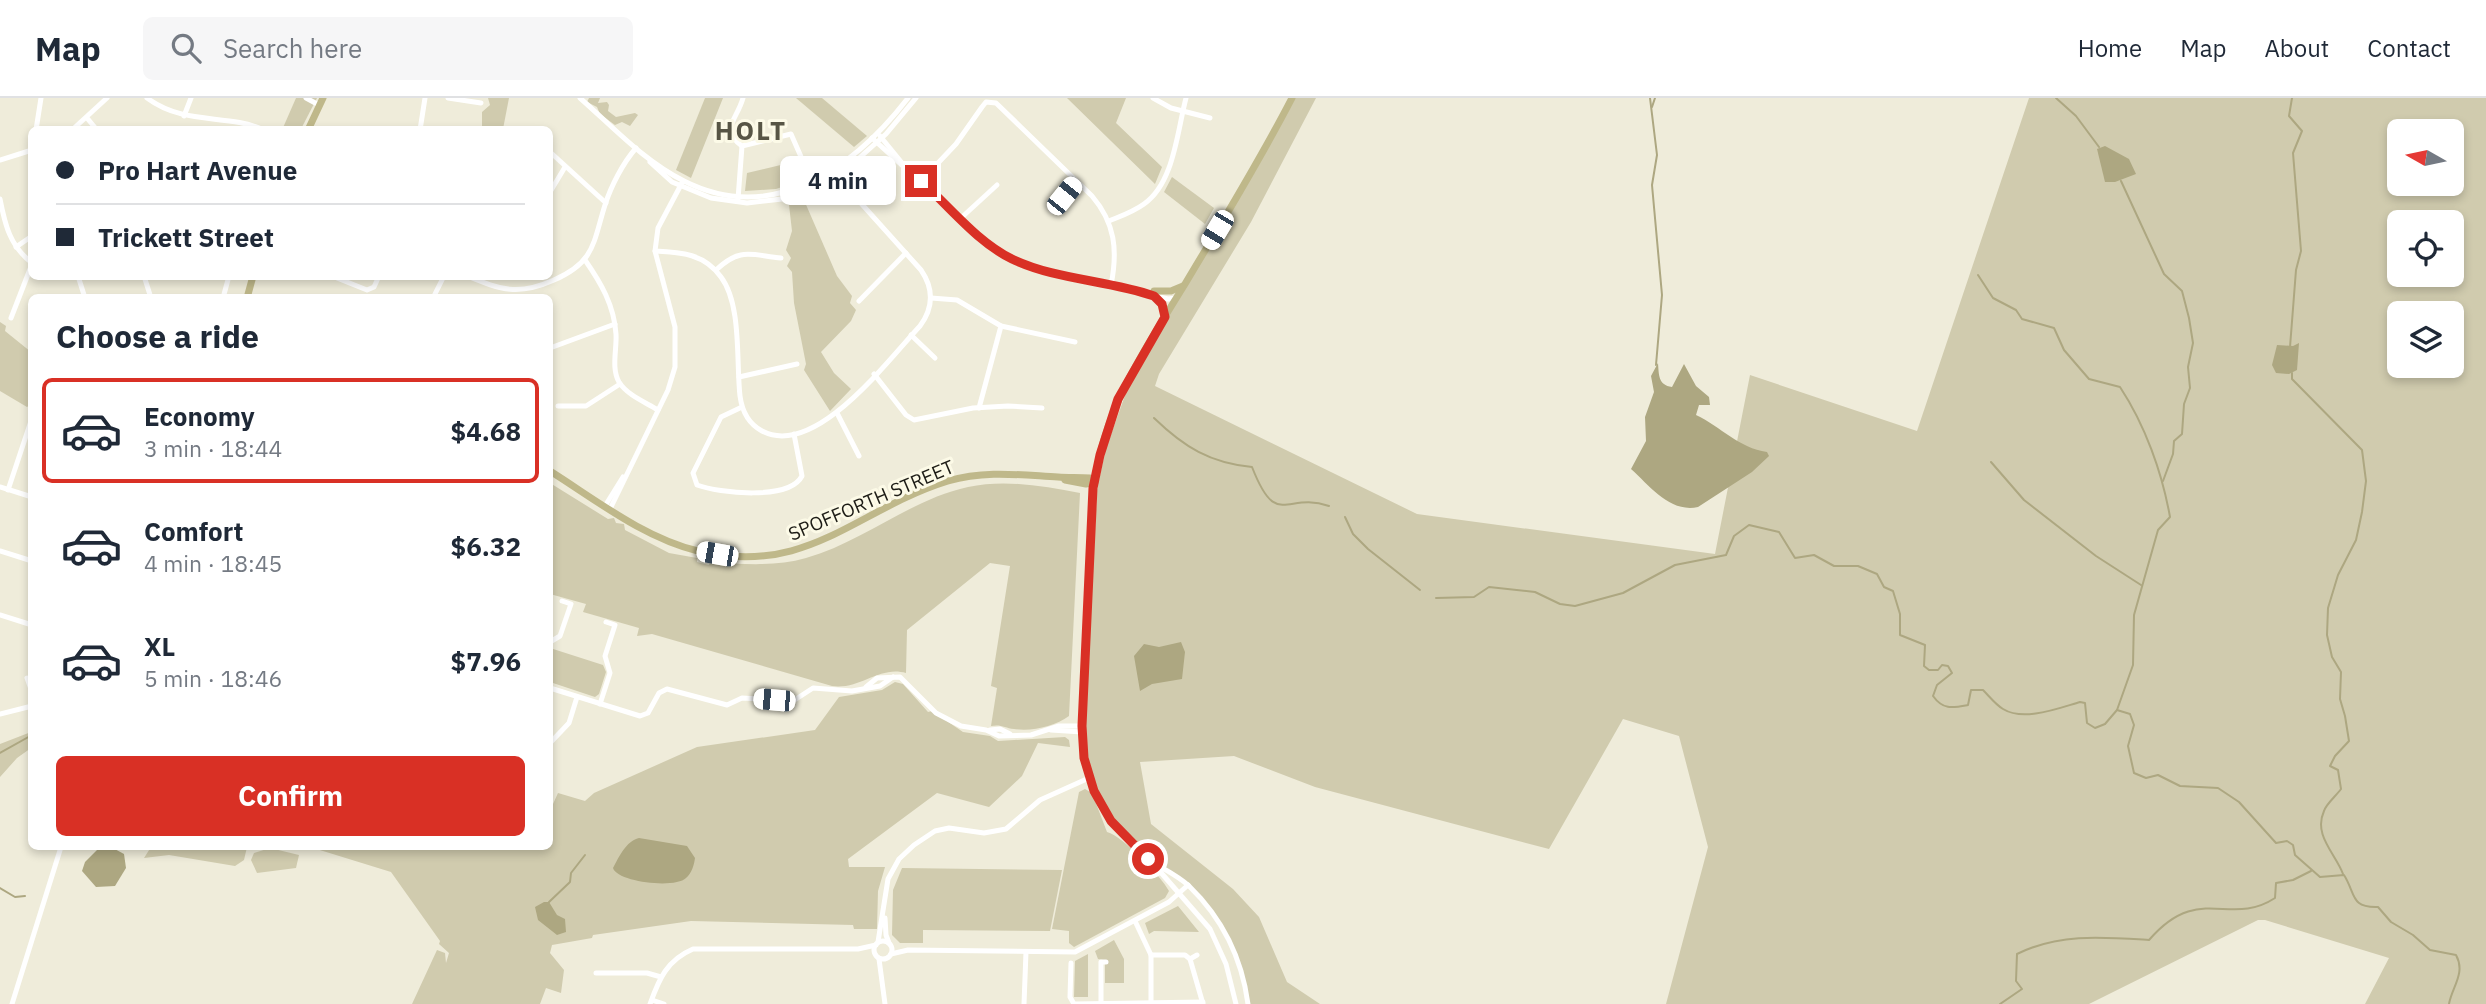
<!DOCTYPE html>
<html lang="en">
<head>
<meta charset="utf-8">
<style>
	body { margin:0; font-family:"IBM Plex Sans",sans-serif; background:#f6f6f7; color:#1f2937; height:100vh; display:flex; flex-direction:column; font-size:26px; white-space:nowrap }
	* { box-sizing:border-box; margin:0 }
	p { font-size:23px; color:#747a83 }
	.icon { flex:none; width:38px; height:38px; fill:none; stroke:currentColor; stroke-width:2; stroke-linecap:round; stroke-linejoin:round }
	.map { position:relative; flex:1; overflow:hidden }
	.side { position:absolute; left:28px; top:196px; width:525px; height:556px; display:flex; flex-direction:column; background:#fff; border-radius:10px; box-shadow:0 4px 10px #0003 }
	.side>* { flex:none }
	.hud { position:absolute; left:28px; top:28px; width:525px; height:154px; border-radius:10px; box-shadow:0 4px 10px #0003; display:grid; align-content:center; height:154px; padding:0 28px; background:#fff }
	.needle { width:46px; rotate:279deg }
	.controls { position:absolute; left:2387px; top:21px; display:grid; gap:14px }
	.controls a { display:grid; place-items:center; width:77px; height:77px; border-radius:10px; background:#fff; box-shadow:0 4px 10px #0003; font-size:35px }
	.end { position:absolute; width:32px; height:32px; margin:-16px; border:9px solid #d93025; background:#fff; box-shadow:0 0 0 4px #fff }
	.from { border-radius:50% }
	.bubble { position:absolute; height:49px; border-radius:10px; background:#fff; box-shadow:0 4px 10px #0003; font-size:23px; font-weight:700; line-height:49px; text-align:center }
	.car { position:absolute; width:21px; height:42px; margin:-21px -10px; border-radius:9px; box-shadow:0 0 5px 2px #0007; background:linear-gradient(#fff 24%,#345 0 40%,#fff 0 76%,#345 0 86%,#fff 0) }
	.hud b { display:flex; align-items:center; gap:24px; height:66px; font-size:26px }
	.hud b+b { border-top:2px solid #e0e1e3 }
	.hud i { width:18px; height:18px; background:#1f2937 }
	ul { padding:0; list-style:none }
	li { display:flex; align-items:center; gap:21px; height:105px; margin:0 14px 10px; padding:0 14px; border:4px solid transparent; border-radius:10px }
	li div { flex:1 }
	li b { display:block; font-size:26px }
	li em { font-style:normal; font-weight:700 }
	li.current { border-color:#d93025 }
	li>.icon { width:63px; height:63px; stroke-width:1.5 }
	h2 { padding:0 28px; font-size:32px; line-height:84px }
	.primary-button { display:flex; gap:14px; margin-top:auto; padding:14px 28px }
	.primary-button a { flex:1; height:80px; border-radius:10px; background:#d93025; color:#fff; font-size:28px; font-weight:700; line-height:80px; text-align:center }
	header { display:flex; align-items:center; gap:42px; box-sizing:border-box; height:98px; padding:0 35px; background:#fff; border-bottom:2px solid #e0e1e3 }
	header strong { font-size:33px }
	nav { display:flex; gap:38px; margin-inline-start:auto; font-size:24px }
	.search { width:490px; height:63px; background:#f6f6f7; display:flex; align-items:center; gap:18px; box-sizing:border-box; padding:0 24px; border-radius:10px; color:#747a83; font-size:26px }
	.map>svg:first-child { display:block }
	.green { fill:#d0cbae; fill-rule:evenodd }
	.water { fill:#ada781 }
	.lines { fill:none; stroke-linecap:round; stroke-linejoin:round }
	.stream { stroke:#ada781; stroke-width:2 }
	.minor { stroke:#fff; stroke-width:5 }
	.major { stroke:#bfb88a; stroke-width:7 }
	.route { stroke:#d93025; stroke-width:9 }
	.labels { text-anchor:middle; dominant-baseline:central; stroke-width:6; stroke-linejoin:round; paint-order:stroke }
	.street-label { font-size:19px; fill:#1d1c16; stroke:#fcfae7 }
	.district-label { font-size:26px; font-weight:bold; letter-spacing:2px; fill:#575545; stroke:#fcfae7 }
</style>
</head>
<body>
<header>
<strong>Map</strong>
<div class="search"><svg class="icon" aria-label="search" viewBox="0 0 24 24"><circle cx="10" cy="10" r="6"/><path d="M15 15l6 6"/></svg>Search here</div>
<nav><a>Home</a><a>Map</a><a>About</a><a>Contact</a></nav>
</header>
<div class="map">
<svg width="2486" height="906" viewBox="0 0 2486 906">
	<rect width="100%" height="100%" fill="#efecda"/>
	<g class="green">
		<polygon points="296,0 317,0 301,31 282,32"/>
		<polygon points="488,0 509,0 503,31 482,31 482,14 490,7"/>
		<polygon points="589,0 600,0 598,5 607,4 609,7 608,13 616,19 635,15 638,17 630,28 622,24 615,27 600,16 597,9 587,4"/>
		<polygon points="705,0 723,0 691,80 676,72"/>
		<polygon points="796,0 822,0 867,38 854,49"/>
		<polygon points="1067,0 1126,0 1116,25 1162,69 1155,86"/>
		<path d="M1292,0H1316L1251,124L1159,276L1155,288L1417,416L1715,456L1750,277L1917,333L2029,0H2486V906H2365L2389,860L2265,822H2258L2089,906H1666L1708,749L1679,638L1623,621L1549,751L1315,689L1234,658L1140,664L1151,726L1233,791L1259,819L1287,884L1320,906H1248L1246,891L1225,834L1188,787L1150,762L1111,723L1089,680L1082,634L1096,396L1106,350L1131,281ZM2399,33H2452V86H2399ZM2399,124H2452V177H2399ZM2399,215H2452V268H2399Z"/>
		<polygon points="789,65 792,82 806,81 776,91 745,93 747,75"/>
		<polygon points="1172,79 1214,110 1205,126 1164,94"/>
		<polygon points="804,102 837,178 852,198 850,205 856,212 851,223 821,254 834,275 851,291 830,313 804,272 806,266 794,205 792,174 787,168 791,160 786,152 792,133 789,107"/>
		<polygon points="0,224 6,228 5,233 31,254 31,306 27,309 0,293"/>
		<path d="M550,385L608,421L614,420L616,425L624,426L625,432L669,455L697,460V464L709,467L710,464C742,466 775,469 806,460C863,444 909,402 968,389C1005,381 1043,388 1080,395L1069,618C1055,628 1032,634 1014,631C1005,630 1001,626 991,628L997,590L991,588L1010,468L990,465L907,532L906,575C880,567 860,592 832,588L652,536L637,538L639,530L583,514L586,506L550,496Z"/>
		<polygon points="550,550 603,567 606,574 599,596 595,599 550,584"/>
		<polygon points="895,584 903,586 928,614 932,613 963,634 990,638 998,643 1065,639 1069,642 1070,649 1038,645 1022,678 989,709 937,695 848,761 849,769 885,769 878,793 877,831 854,831 853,827 691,823 593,837 592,840 552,847 550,855 564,872 561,895 546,890 540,906 412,906 437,852 445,855 446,865 449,855 439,846 440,843 391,774 310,749 550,749 550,706 553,706 558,695 585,703 594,695 697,649 815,632 839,599 882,592"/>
		<polygon points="31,634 31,650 17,660 0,679 0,646"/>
		<path d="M1085,691L1092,695L1107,734C1124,739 1161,778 1169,793L1165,800L1074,849L1069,845V833L1052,831L1079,694Z"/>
		<polygon points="151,749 247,749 244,762 235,768 169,757 144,760"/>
		<polygon points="270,750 299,757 296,770 257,775 251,762 254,755"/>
		<polygon points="902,770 1062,772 1050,833 923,832 923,845 900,845 892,837 893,792"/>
		<polygon points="1178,808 1199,834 1154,833 1149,836 1145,825"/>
		<polygon points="1114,842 1124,861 1124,885 1105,885 1105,866 1108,863 1098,861 1095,853"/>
		<polygon points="1088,856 1088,899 1074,899 1075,863"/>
	</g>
	<g class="water">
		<polygon points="2105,48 2129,61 2136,76 2115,84 2105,84 2097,51"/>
		<polygon points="2299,245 2297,272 2289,276 2276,275 2272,267 2277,247 2293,248"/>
		<path d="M1658,265C1659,277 1658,287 1672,289L1684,266L1696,288L1709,299L1710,307H1699L1696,317C1721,329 1739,350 1767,354L1769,358L1752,374L1698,409C1670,415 1651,389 1631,371L1646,343L1645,319L1654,294L1651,278Z"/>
		<polygon points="1181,544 1185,554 1182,581 1152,586 1140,593 1134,558 1144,546 1159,549"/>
		<path d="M639,740L687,748L695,760C694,767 692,775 686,780C675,791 617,784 613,770C619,759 626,743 639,740Z"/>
		<polygon points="100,749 111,749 124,756 126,770 115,788 96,789 82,773 85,764"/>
		<polygon points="544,804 549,804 557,817 565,821 566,834 557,837 538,822 535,809"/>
	</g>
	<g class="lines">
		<g class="stream">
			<polyline points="1650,0 1657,57 1652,87 1662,197 1656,267"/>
			<polyline points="2056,0 2076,18 2099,49"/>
			<polyline points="1652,9 1655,0"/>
			<polyline points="2121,83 2164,176 2182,193 2189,220 2193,245 2188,269 2190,290 2184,306 2182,336 2174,343 2173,356 2163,383"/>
			<path d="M1978,177L1993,200L2016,212L2022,221L2054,230L2064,252L2089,281L2120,289C2145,327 2162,374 2170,419L2158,432L2134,517L2133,567L2117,612"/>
			<polyline points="2290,249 2296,172 2301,153 2293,55 2302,33 2289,18 2292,0"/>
			<path d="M2292,275V281L2362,352L2366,383L2362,414L2356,442L2338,477L2328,510L2327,537L2332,559L2341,574L2340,601L2345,618L2349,643L2335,658L2330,668L2338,672L2341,691C2336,698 2326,706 2324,713C2313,737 2335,755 2343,776"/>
			<path d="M1154,320C1184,349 1210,365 1252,369C1277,433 1286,393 1329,408"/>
			<polyline points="1991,364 2024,402 2096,458 2141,487"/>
			<polyline points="1345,419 1353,436 1368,451 1420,492"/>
			<path d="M1436,500L1474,499L1489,489L1535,494L1560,506L1575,508L1623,495L1675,467L1726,457L1734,438L1749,427L1779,434L1795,460L1814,457L1834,468H1858L1877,476L1884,489L1893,493L1900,516V537L1925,547L1924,568L1929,572H1938L1942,567L1948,568L1952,575L1937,587L1933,598C1943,612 1952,610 1968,607L1971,592H1983C1989,598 1996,607 2003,611C2024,624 2059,610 2080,604L2085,605L2087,625L2095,630L2105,626L2117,612L2130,616L2134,627L2128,648L2134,675L2146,680L2158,677L2180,688L2218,690L2239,704L2276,745L2287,743L2293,747L2295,757L2320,779L2344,777C2356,796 2350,810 2378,809L2391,824L2413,837L2430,852L2456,857C2466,875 2452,889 2449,906"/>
			<polyline points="0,655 32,637"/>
			<polyline points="0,790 15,799 25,798"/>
			<polyline points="549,804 570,784 571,775 585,757"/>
			<path d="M2000,906L2022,891L2016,883L2017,856C2059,835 2103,839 2149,842C2199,784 2229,830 2275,800L2276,785L2293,782L2311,773"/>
		</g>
		<g class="minor">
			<path d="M147,0C185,28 226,15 264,32"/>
			<polyline points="306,0 319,7"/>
			<polyline points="448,0 481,5"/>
			<path d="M580,0C613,29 644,63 684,83C773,128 854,70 908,0"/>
			<polyline points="1153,0 1171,10 1210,20"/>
			<polyline points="184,18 191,0"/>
			<polyline points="87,20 97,32"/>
			<polyline points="512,31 514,32"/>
			<polyline points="36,32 41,0"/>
			<polyline points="72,32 107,0"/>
			<polyline points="420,32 425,0"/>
			<polyline points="880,38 902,65"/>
			<polyline points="872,40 984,142 1010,160 1043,172 1168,201 1176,200"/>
			<path d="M742,48C719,31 737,22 743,0"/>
			<polyline points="550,54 606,105"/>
			<polyline points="0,62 32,52"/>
			<polyline points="650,64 672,84 711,100 747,105 782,101 838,79 886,36 916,0"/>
			<path d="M921,83L956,46L982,9L986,4L996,5L1092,98C1115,125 1118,152 1111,187"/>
			<polyline points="550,94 565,69"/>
			<path d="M0,101C5,127 10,148 32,165"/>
			<polyline points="738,101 742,48 791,36 813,86"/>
			<polyline points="1052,113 1076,83"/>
			<polyline points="961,120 997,87"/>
			<path d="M1109,123C1121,118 1133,114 1144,106C1174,85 1177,34 1186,0"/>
			<polyline points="16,149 32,138"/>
			<path d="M655,153C681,154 705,156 721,179C742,207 736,264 740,298C742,313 749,326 762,333C815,361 888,262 920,228C934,209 934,191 921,172L832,73"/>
			<path d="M585,162C601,185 614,207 616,236C617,251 611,270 619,284C627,297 645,304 658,312"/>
			<path d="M716,172C740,149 751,157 781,160"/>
			<polyline points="78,178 85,200"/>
			<polyline points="144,178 151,200"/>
			<polyline points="332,178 367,192 374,189 379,178"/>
			<path d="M467,178C502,192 518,198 554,182C595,164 593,145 605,107C611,88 623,65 636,50"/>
			<polyline points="223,200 229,178"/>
			<polyline points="433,200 444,178"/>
			<polyline points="931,200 957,202 1001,228 1075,244"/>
			<polyline points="859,203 906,155"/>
			<polyline points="11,220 32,166"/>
			<polyline points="911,237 935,260"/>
			<polyline points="550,250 615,226"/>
			<polyline points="874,276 906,317 914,322 973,310 1008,308 1042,310"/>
			<polyline points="739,279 797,266"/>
			<polyline points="558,308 586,308 620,286"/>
			<path d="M742,309L721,319L693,375L697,387C719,395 789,403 802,378L794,336"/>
			<polyline points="979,310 1001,228"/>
			<polyline points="837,315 859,358"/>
			<path d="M1095,384L1082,628C1082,681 1106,730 1149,762C1163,771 1177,777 1189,788C1222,820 1242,861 1248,906"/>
			<polyline points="0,389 32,399"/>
			<polyline points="8,392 32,320"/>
			<polyline points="605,408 623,379"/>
			<polyline points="610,411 668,292 675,269 675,229 655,153 658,130 683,83"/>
			<polyline points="1091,426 1094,387"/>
			<polyline points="0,453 32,463"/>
			<polyline points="0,517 32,527"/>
			<polyline points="550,544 560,538 571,506 562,503"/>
			<polyline points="27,580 32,594"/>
			<polyline points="866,589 877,580 900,579 936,615 961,628 986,632 999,638 1031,637 1059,628 1082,628"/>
			<polyline points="550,590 640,618 648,615 659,595 667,591 727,607 742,600 793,603 813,590 852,593 880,588 893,579"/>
			<polyline points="600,606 610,575 605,558 615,527 606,524"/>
			<polyline points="0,616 32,608"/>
			<polyline points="990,632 1000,631 1010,636"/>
			<polyline points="1051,632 1082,634"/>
			<polyline points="550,645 569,625 577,599"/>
			<polyline points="1150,762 1210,831 1226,866 1236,906"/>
			<polyline points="885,820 886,837 889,845"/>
			<polyline points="1135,823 1151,857 1151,906"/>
			<circle cx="883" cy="852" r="9"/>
			<polyline points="878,844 888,781 899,761 914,747 935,733 949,730 984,735 1006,731 1040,702 1089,680"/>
			<polyline points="891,856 908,852 1075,854 1169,804 1188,787"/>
			<polyline points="1151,857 1185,857 1190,861"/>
			<polyline points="1197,857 1190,861 1203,906"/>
			<polyline points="879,861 885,906"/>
			<polyline points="1071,865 1070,899 1074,906 1203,904"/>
			<polyline points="596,875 647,875 661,879"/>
			<polyline points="652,902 664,906"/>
			<polyline points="1101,905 1101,864 1106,864"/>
			<polyline points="12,906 61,749"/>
			<path d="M650,906C659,881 667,862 693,851H858L876,847"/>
			<polyline points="1024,906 1026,854"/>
		</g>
		<g class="major">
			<polyline points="308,32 323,0"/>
			<polyline points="1154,193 1171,193 1183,188"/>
			<polyline points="1154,198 1162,206 1165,218"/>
			<polyline points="247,200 253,178"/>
			<path d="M550,373C596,402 644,440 698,453C808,479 855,412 948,383C985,372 1020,377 1058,379C1069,380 1079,379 1090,380L1095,384"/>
			<polyline points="1065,382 1086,386 1095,384"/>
			<path d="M1095,384C1104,309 1147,248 1185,186C1222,124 1259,64 1292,0"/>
		</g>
	</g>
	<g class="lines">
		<path class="route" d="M921,83C949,108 977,144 1012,161C1056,182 1108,182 1154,198L1162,206L1165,219L1118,301L1100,357L1093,390L1082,628L1084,660L1094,693L1111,723L1148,761"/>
	</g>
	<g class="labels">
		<g class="street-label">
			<text transform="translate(871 402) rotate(-23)">SPOFFORTH STREET</text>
		</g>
		<g class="district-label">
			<text x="751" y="32">HOLT</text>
		</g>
	</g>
</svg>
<div class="controls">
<a><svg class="needle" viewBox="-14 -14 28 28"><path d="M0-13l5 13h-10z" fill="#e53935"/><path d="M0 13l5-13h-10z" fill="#747a83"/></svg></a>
<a><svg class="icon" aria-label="locate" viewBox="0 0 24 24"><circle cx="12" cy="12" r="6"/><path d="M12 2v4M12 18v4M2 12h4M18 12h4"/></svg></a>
<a><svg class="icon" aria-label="layers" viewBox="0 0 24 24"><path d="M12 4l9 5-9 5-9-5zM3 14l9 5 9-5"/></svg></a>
</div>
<i class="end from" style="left:1148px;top:761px"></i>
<i class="end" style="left:921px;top:83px"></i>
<div class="bubble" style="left:780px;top:58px;width:116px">4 min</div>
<i class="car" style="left:1064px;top:98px;rotate:39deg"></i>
<i class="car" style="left:1217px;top:132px;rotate:211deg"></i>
<i class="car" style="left:717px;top:456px;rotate:280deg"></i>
<i class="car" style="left:774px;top:602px;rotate:275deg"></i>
<div class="hud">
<b><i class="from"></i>Pro Hart Avenue</b>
<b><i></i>Trickett Street</b>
</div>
<section class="side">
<h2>Choose a ride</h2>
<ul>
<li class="current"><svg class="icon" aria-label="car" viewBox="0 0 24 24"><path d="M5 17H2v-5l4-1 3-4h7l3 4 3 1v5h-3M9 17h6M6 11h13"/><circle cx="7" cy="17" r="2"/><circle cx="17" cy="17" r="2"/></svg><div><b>Economy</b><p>3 min · 18:44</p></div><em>$4.68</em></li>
<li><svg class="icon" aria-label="car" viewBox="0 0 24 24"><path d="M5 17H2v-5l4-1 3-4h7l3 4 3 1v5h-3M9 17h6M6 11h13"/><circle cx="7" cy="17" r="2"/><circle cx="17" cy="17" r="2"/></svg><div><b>Comfort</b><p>4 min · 18:45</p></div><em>$6.32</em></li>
<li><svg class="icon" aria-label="car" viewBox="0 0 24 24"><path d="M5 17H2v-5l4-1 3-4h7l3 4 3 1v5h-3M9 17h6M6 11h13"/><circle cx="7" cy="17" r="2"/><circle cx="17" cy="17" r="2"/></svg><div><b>XL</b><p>5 min · 18:46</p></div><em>$7.96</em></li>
</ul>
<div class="primary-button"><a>Confirm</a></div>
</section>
</div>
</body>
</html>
